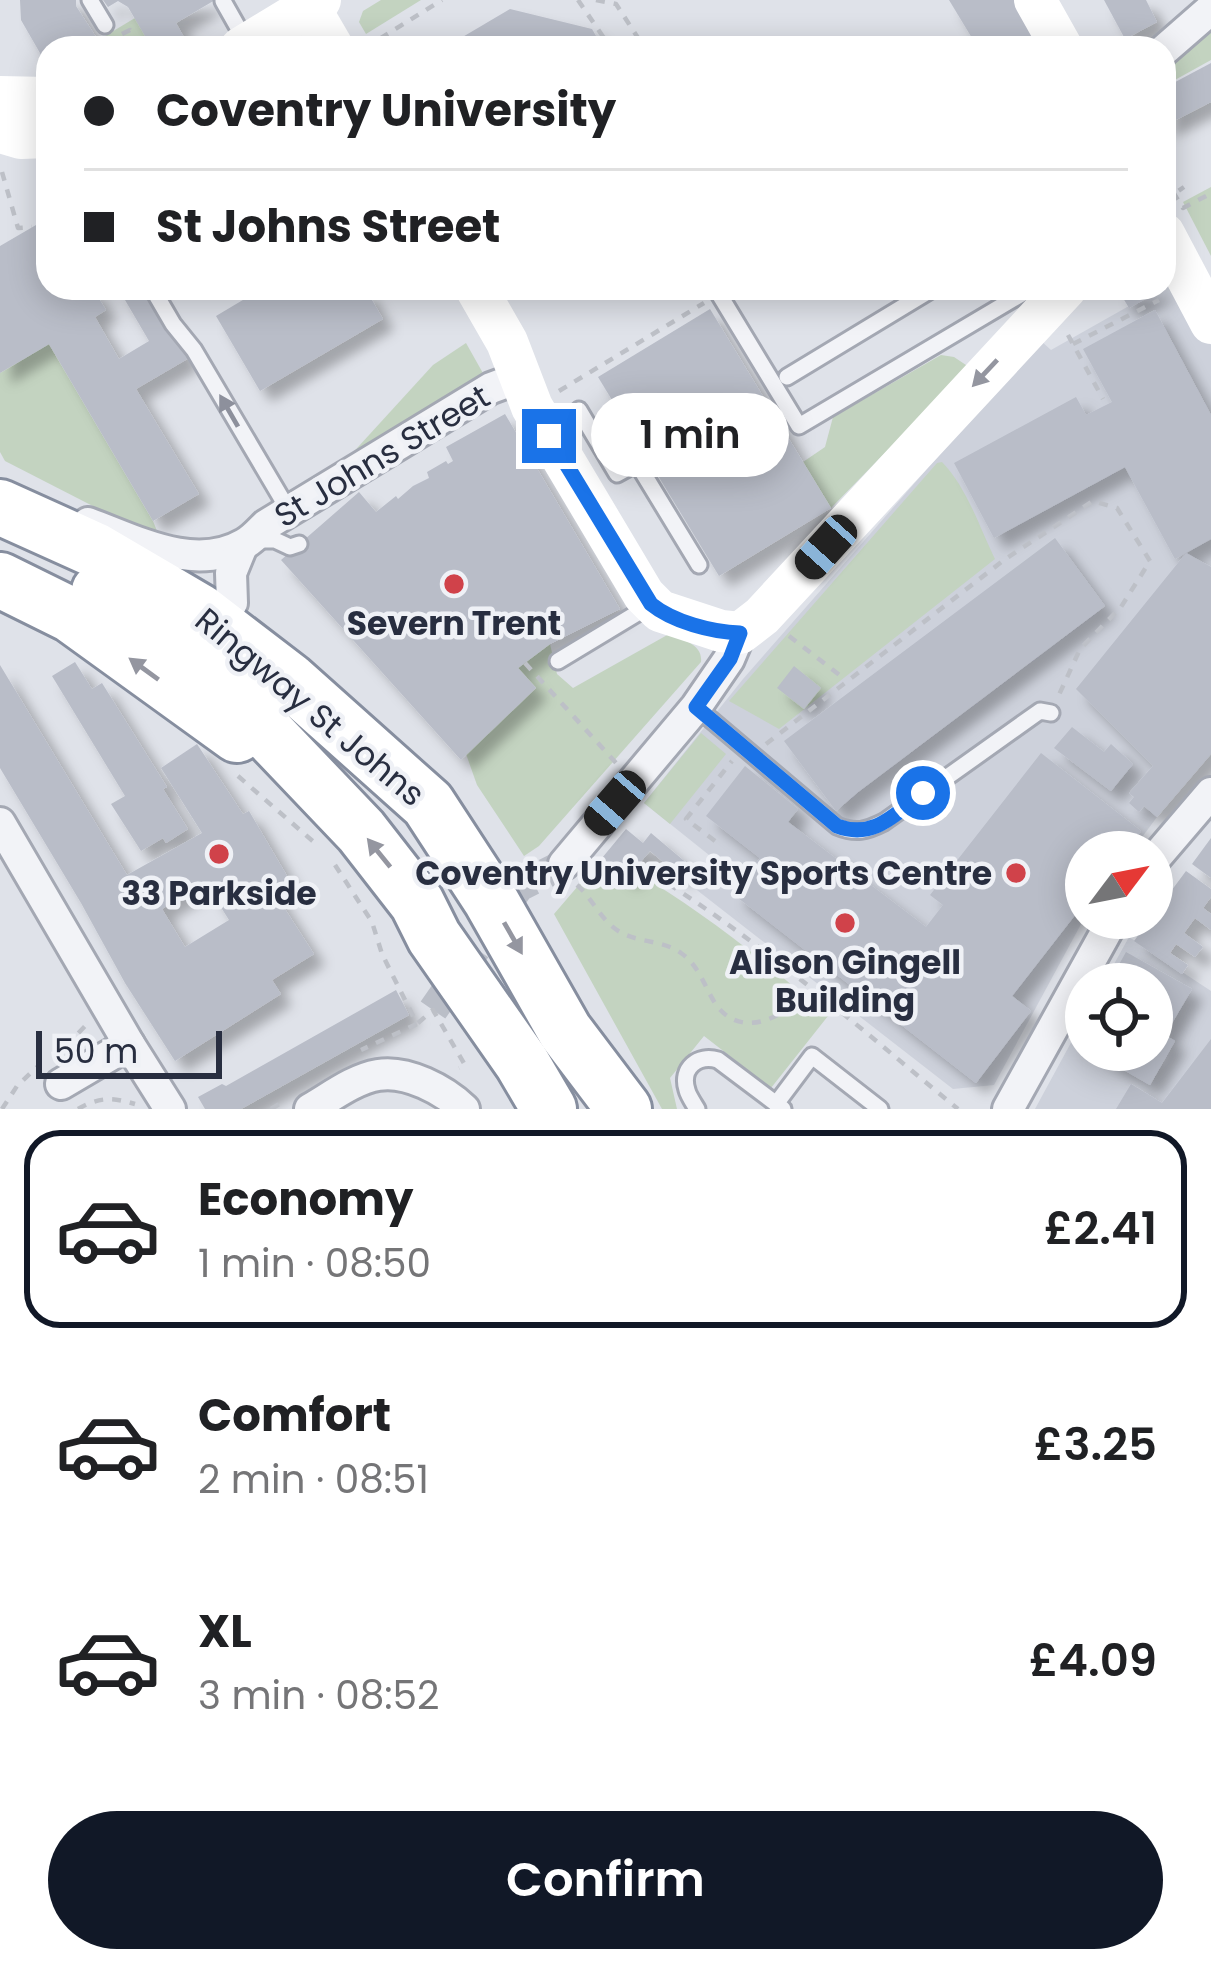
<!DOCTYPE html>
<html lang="en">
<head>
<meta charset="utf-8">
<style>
	body { margin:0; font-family:Poppins,sans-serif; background:#f2f2f2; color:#202124; height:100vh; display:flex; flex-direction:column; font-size:45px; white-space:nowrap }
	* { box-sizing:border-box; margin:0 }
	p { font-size:39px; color:#757577 }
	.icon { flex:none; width:66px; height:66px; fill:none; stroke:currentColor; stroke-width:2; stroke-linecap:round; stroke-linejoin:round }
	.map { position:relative; height:1109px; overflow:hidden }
	.sheet { display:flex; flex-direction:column; background:#fff; flex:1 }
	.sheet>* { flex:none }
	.top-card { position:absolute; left:36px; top:36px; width:1140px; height:264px; border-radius:36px; box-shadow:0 6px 30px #0003; display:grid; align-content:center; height:264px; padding:0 48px; background:#fff }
	.needle { width:78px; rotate:58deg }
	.tools { position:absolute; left:1065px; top:831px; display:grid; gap:24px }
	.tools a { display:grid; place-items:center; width:108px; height:108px; border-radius:50%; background:#fff; box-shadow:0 6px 30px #0003; font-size:60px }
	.scale { position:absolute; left:36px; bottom:30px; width:186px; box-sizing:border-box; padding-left:12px; border:6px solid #282e40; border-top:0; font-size:33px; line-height:42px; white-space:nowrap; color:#282e40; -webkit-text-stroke:9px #eff1f6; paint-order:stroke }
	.end { position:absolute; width:54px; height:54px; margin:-27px; border:15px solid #1a73e8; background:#fff; box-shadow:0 0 0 6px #fff }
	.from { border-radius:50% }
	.bubble { position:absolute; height:84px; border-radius:42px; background:#fff; box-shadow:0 6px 30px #0003; font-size:39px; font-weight:600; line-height:84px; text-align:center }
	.car { position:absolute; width:36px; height:72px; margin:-36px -18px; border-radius:15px; box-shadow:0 0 9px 3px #0007; background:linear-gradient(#222 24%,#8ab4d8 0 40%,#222 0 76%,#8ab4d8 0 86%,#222 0) }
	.top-card b { display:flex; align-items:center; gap:42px; height:114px; font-size:45px }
	.top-card b+b { border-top:3px solid #e0e0e0 }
	.top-card i { width:30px; height:30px; background:#202124 }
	ul { padding:21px 0 0; list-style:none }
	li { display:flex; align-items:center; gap:36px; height:198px; margin:0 24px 18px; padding:0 24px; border:6px solid transparent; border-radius:36px }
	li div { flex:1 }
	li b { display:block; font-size:45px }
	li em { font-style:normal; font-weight:600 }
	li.selected { border-color:#111827 }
	li>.icon { width:108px; height:108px; stroke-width:1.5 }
	.button { display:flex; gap:24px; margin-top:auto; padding:24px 48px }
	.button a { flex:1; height:138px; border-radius:72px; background:#111827; color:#fff; font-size:48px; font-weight:600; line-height:138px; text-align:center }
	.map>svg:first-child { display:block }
	.built { fill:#cdd1db }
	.green { fill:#c3d3c0 }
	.building { fill:#b9bdc8; fill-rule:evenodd; filter:url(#shadow) }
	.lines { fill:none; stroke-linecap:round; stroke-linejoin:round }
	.street-tunnel { stroke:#babec7; stroke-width:30; stroke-dasharray:30 15; stroke-linecap:butt }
	.lane-casing { stroke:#a4a8b3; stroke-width:21 }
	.street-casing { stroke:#a4a8b3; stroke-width:36 }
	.highway-casing { stroke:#868e9f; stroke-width:60 }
	.path { stroke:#bdc0c7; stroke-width:4.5; stroke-dasharray:9 9; stroke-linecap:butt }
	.lane { stroke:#f2f3f7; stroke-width:15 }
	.street { stroke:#f2f3f7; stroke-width:30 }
	.secondary { stroke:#fff; stroke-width:42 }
	.highway { stroke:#fff; stroke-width:54 }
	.oneway { fill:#9496a0 }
	.oneway2 { fill:#8d909c }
	.route { stroke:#1a73e8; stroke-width:15 }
	.poi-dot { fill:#d0424a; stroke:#eff1f6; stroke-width:4.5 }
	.labels { text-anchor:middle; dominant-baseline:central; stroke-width:9; stroke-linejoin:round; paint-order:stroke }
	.street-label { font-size:33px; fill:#282e40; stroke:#eff1f6 }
	.poi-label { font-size:33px; font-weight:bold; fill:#282e40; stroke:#eff1f6 }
</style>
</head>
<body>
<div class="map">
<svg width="1211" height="1109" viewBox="0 0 1211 1109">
	<defs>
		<filter id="shadow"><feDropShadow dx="11" dy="11" stdDeviation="6" flood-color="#0004"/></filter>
	</defs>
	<rect width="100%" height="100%" fill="#dfe2e9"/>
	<g class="built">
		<polygon points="1175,280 1211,345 1211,754 1157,817 1131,852 1086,852 1086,915 994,1085 953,1089 693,887 714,859 644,803 743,679 1040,340 1051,350"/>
		<polygon points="1129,937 1211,991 1211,1109 1035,1109 1086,1015 1086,1050 1152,1050 1152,984 1103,984"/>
	</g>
	<g class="green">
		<polygon points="381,0 421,0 366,34 359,22 363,11"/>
		<polygon points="135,18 152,48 85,48"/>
		<polygon points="1211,19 1211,60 1164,86 1164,63"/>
		<polygon points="1211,187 1211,256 1183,202"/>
		<polygon points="466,343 484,375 348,458 433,365"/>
		<polygon points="49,344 153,521 161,541 5,461 0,452 0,373"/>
		<polygon points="941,355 954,357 969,367 831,508 803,462 825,447 833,417"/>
		<path d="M942,462C966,486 980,528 995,559L779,729L729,701L937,463Z"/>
		<path d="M669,634C683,640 703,644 701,662L539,846L524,856L477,785L466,754L536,688L518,668L550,644L557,674L573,688Z"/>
		<polygon points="701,733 726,754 670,824 644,803"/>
		<path d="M602,858L626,878L633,871C703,911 767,963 828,1016L771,1088L704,1036L670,1078L677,1109H662L554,914Z"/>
	</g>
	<g class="building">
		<polygon points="20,0 76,0 76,6 98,40 85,48 48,48 48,67 21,20"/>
		<polygon points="103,0 215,0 176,23 190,48 152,48 128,7 118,1 108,7"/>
		<polygon points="949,0 1024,0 1052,48 978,48"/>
		<polygon points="1104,0 1146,0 1157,22 1125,39"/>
		<polygon points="510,9 592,29 603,48 444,48"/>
		<polygon points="1211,63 1211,102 1164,126 1164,88"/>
		<polygon points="48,218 48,288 87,288 89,291 93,289 106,310 95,317 119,359 149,341 118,288 147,288 189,358 136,389 199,494 153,521 49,344 0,373 0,246"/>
		<polygon points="263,288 340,288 346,299 365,288 383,319 260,391 216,316"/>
		<polygon points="1117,288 1165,288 1129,308"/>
		<polygon points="710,309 831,508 719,576 598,377"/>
		<polygon points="1155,310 1211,415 1211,539 1175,559 1125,467 994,538 954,463 1076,397 1086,415 1112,402 1083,349"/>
		<polygon points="505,414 620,609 550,644 518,668 536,688 461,760 281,560 359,492 376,512 396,496 398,499 413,486 429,478 427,472 446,461 448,464 453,461 446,447"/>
		<polygon points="1055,538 1105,606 858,792 836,811 784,741"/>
		<polygon points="1186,553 1211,567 1211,754 1157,817 1144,806 1139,812 1129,803 1134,797 1129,793 1153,766 1076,689"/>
		<polygon points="75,662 92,689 102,683 167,787 163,789 188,829 166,843 163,838 141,851 111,804 125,796 52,676"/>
		<path d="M0,665L127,875L202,833L161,768L197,744L243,814L249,811L290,881L274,892L314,954L272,980L281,994L175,1061L125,983L81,903L0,768ZM205,882L229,920L185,947L162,909Z"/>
		<polygon points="794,666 821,688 804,709 777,688"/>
		<polygon points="1072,727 1104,752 1111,744 1133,764 1111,791 1054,748"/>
		<polygon points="1041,753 1141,831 1124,852 1086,852 1086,901 1012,996 1031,1011 976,1083 733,894 760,858 706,816 745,766 798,809 788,822 926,927 943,905 930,895"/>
		<polygon points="626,829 643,843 651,833 689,865 680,876 650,851 627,878 602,858"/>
		<polygon points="1211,838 1211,878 1192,864"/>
		<polygon points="1186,871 1211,889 1211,897 1203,908 1211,914 1211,930 1195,918 1184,933 1203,947 1195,957 1176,944 1170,953 1188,965 1182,974 1134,941"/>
		<polygon points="1126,952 1192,989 1165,1035 1175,1041 1150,1085 1089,1050 1152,1050 1152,984 1108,984"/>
		<polygon points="396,990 409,1015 241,1109 205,1109 198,1097 222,1084 226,1086"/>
		<polygon points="1086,1022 1086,1048 1075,1042"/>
		<polygon points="1211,1039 1211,1109 1116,1109 1131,1084 1162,1103"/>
	</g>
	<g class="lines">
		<polyline class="street-tunnel" points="433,1010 519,887 564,864"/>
		<defs>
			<g id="lane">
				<polyline points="90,0 105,25"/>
				<polyline points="223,1 245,40"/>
				<polyline points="152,288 173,324 194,350 289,511"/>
				<polyline points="719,294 799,426 1025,292"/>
				<polyline points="787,377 934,288"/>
				<polyline points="579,410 617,474 637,463 699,565"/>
				<polyline points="257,540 275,540 290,547 299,544"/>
				<polyline points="558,661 649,606"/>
				<path d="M696,707L837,826C856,834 866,831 884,822L1040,711L1051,713"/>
				<polyline points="776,1104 812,1056 880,1109"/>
				<path d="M697,1109C694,1104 688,1095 687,1090C680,1068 698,1054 718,1060L783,1109"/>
			</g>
			<g id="street">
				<polyline points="1164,50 1211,9"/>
				<path d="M88,523C135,540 194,573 244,544C252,540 259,532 266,525L491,388L521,377"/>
				<polyline points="232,603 231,573 242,546"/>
				<polyline points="0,823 129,1044 170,1109"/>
				<polyline points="1152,862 1211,793"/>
				<polyline points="564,864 696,707 729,659 740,633"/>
				<polyline points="61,1084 129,1044"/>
				<path d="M310,1109C331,1097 354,1079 378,1075C407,1070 444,1090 464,1109"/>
				<polyline points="1008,1109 1114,918"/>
			</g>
			<g id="highway">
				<polyline points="0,507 95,550 199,611 289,680 428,804 490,899 565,1031 624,1109"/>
				<polyline points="0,580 71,615 237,735"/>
				<polyline points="99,591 116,600 197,659 361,831 417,903 434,937 522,1063 549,1109"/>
			</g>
		</defs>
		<use href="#lane" class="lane-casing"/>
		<use href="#street" class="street-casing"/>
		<use href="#highway" class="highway-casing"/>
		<g class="path">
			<polyline points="578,0 606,41 623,44"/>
			<polyline points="596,0 616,4 640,41 639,48"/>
			<polyline points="122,34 130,30 141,48"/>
			<polyline points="365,48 442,0"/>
			<polyline points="2,172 18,228 32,227"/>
			<polyline points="1173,192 1183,208 1208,195 1211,199"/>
			<polyline points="1164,201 1184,187"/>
			<polyline points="341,290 345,288"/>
			<polyline points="1068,335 1103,399"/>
			<polyline points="1073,344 1159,300"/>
			<polyline points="559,391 704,303"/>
			<polyline points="789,636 846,680"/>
			<polyline points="525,663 617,764"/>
			<polyline points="766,744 1004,560 1093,501 1117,508 1150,561 1121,607 1080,649 1058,697"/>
			<polyline points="238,776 316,844"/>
			<polyline points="715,841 686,819 732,761"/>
			<polyline points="335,865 372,922 382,954 417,1024 361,1050"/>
			<path d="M638,865C753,934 855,1024 958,1109"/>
			<path d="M577,885C593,899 601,921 620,932C639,943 663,940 681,953C700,966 705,989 717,1006C745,1042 789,1013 811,988"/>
			<polyline points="418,1023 433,1010 465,1065 459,1068"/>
			<polyline points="66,1046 87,1024"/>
			<polyline points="2,1109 17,1086 37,1067"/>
			<path d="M78,1109C99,1097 112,1097 135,1104"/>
			<polyline points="271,1109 286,1100"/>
		</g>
		<use href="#lane" class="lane"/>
		<use href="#street" class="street"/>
		<g class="secondary">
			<polyline points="1035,0 1062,48"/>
			<polyline points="309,7 333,48"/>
			<polyline points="241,48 320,0"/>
			<polyline points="0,97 48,98"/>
			<polyline points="0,132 21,138 48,137"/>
			<polyline points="1164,234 1211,323"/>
			<polyline points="476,288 507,342 532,407 644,595 660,611 721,631 740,633 762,616 1066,288"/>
		</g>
		<use href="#highway" class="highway"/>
	</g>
	<defs><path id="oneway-solid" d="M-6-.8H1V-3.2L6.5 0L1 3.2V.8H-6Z" transform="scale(3)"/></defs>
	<g class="oneway">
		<use href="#oneway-solid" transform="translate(985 373) rotate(133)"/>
		<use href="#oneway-solid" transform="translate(144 669) rotate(-144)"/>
		<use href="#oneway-solid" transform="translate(379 853) rotate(-129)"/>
		<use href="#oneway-solid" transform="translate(513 938) rotate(60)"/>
	</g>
	<use class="oneway2" href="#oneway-solid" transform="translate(229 411) rotate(-120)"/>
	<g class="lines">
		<path class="route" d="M549,436L651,604C673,622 712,632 740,633L730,659L696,707L837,826C874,840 895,814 923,793"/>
	</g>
	<g class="poi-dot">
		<circle cx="454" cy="584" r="12"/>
		<circle cx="219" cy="854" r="12"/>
		<circle cx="1016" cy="873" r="12"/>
		<circle cx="845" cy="923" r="12"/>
	</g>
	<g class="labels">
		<g class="street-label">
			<text transform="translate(382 456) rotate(-31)">St Johns Street</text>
			<text transform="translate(310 707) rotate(40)">Ringway St Johns</text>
		</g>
		<g class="poi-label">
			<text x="454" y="623">Severn Trent</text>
			<text x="992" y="873" text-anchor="end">Coventry University Sports Centre</text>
			<text x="219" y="893">33 Parkside</text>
			<text x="845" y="962">Alison Gingell<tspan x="845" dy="38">Building</tspan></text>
		</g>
	</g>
</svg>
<div class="tools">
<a><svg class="needle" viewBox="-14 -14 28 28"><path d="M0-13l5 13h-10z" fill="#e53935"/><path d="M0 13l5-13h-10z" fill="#757577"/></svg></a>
<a><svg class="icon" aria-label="locate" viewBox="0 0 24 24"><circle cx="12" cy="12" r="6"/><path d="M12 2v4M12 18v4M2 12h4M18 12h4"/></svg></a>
</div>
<div class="scale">50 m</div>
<i class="end from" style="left:923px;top:793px"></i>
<i class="end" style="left:549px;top:436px"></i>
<div class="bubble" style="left:591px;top:393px;width:198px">1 min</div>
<i class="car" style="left:826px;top:547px;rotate:222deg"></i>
<i class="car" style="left:615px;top:803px;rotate:221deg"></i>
<div class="top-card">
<b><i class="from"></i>Coventry University</b>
<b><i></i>St Johns Street</b>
</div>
</div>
<section class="sheet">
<ul>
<li class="selected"><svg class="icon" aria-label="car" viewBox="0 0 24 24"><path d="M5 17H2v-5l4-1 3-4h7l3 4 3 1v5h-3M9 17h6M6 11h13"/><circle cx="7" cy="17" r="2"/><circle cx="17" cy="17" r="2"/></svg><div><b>Economy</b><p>1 min · 08:50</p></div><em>£2.41</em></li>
<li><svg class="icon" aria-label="car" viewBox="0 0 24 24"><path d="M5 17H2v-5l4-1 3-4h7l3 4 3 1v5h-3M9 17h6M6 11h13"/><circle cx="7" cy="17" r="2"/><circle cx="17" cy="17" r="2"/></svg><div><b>Comfort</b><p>2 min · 08:51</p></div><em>£3.25</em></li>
<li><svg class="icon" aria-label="car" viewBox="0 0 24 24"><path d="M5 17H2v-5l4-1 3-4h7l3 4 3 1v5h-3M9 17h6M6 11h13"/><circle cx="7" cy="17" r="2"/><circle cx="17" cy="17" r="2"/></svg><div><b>XL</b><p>3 min · 08:52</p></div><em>£4.09</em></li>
</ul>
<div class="button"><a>Confirm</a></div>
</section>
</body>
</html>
